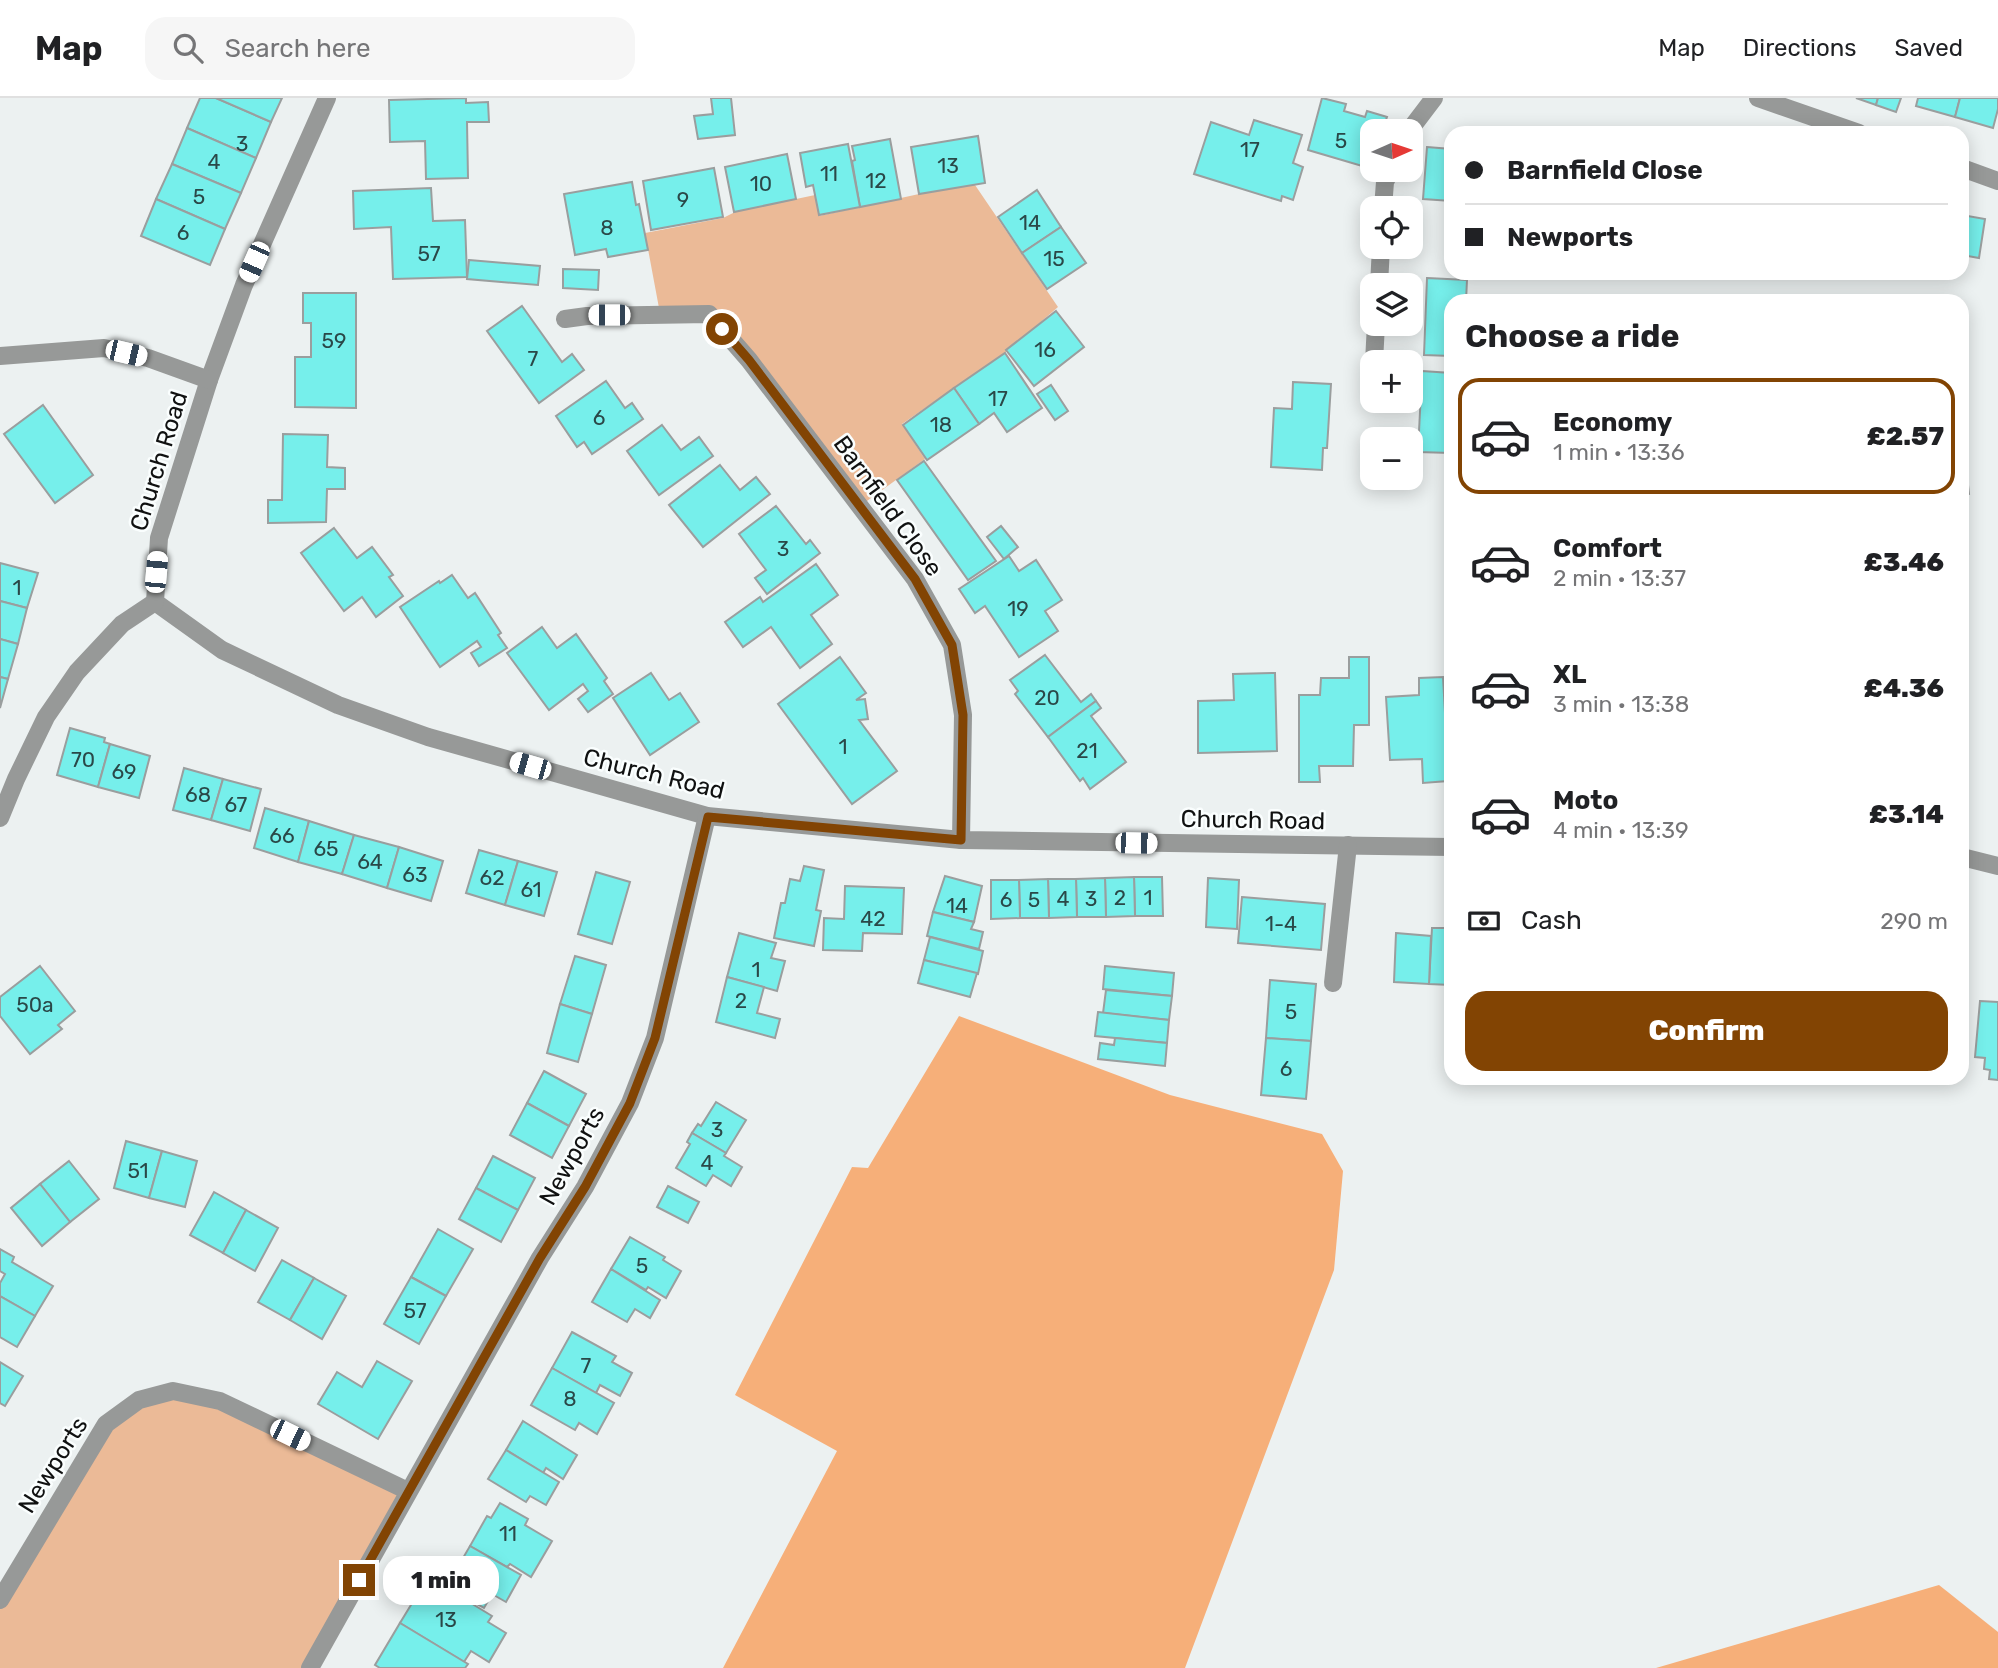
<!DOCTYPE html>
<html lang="en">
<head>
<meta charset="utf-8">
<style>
	body { margin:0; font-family:Rubik,sans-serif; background:#f6f6f6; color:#202124; height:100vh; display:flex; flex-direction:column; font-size:26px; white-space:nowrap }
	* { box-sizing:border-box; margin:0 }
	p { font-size:23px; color:#757577 }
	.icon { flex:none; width:38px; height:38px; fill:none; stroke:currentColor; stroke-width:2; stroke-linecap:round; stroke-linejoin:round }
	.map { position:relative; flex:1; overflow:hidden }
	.side { position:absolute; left:1444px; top:196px; width:525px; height:791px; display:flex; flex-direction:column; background:#fff; border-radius:21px; box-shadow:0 4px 18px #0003 }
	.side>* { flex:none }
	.banner { position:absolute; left:1444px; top:28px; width:525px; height:154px; border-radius:21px; box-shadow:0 4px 18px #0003; display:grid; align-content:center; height:154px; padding:0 21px; background:#fff }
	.needle { width:46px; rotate:87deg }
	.controls { position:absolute; left:1360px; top:21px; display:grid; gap:14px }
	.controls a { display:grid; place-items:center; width:63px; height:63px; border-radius:14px; background:#fff; box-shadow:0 4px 18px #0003; font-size:35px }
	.end { position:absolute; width:32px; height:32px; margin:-16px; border:9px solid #824403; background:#fff; box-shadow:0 0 0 4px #fff }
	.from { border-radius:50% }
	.bubble { position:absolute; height:49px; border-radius:21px; background:#fff; box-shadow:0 4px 18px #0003; font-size:23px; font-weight:800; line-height:49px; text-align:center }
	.car { position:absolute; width:21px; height:42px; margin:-21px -10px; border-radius:9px; box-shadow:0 0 5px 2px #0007; background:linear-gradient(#fff 24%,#345 0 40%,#fff 0 76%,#345 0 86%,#fff 0) }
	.banner b { display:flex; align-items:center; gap:24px; height:66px; font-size:26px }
	.banner b+b { border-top:2px solid #e0e0e0 }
	.banner i { width:18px; height:18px; background:#202124 }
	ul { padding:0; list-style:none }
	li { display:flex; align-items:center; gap:21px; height:116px; margin:0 14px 10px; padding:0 7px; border:4px solid transparent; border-radius:21px }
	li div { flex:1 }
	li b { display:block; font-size:26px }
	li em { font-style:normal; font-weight:800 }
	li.current { border-color:#824403 }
	li>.icon { width:63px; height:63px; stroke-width:1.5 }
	h2 { padding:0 21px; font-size:32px; line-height:84px }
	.pay { display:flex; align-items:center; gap:18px; height:77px; padding:0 21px; font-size:26px }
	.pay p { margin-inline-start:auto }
	.action { display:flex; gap:14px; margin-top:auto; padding:14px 21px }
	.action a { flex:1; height:80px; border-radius:21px; background:#824403; color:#fff; font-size:28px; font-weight:800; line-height:80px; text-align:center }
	header { display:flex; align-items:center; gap:42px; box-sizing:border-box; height:98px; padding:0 35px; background:#fff; border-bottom:2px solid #e0e0e0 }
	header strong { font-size:33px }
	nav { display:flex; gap:38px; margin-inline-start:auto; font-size:24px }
	.search { width:490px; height:63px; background:#f6f6f6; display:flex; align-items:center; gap:18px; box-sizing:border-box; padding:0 24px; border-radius:21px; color:#757577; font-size:26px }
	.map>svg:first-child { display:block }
	.green { fill:#ebba97 }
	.forest { fill:#f6af79 }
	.building { fill:#76efeb; stroke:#9a9e9e; stroke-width:2 }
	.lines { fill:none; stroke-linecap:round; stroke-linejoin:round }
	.minor { stroke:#979998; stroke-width:18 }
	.route { stroke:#824403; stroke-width:9 }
	.labels { text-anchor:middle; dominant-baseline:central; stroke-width:5; stroke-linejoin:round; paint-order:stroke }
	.number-label { font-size:21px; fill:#2a4848 }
	.street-label { font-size:24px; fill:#101111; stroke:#fafefe }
</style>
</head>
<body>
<header>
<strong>Map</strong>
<div class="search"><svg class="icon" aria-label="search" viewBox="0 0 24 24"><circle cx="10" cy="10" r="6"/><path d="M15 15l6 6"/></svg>Search here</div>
<nav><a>Map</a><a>Directions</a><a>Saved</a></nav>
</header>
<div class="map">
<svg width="1998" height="1570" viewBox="0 0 1998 1570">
	<rect width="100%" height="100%" fill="#ecf1f1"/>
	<g class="green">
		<polygon points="975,87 1058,209 1005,255 902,326 925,361 860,408 709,215 659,210 645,135 723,120 735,114 815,97 819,118 919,96"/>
		<polygon points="174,1294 220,1304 406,1394 308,1570 0,1570 0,1504 107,1327"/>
	</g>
	<g class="forest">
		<polygon points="959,918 1170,997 1322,1036 1343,1073 1334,1172 1185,1570 723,1570 837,1353 735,1297 852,1069 868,1070"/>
		<polygon points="1939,1487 1998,1534 1998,1570 1656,1570"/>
	</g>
	<g class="building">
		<polygon points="200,0 216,0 271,24 256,60 187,30"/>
		<polygon points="216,0 282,0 271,24"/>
		<polygon points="466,0 466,5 488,4 489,24 467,24 468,80 426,81 425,43 390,44 389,2"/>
		<polygon points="711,0 731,0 735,37 698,41 694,18 713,16"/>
		<polygon points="1322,0 1346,6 1344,13 1365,19 1367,13 1387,19 1382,33 1372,33 1372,61 1369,70 1308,52"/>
		<polygon points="1856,0 1878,0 1876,7"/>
		<polygon points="1878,0 1901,0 1896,14 1876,7"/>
		<polygon points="1918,0 1960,0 1955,19 1916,8"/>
		<polygon points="1960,0 1998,0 1998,11 1993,30 1955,19"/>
		<polygon points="1254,22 1302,37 1293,65 1303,69 1293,102 1282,98 1281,103 1194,76 1211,24 1249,37"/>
		<polygon points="187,30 256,60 241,95 172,66"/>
		<polygon points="978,38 985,85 919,96 911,49"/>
		<polygon points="890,41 901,101 860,109 852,63 855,62 852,48"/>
		<polygon points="848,46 860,109 819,117 813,87 806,89 800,55"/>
		<polygon points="1427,49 1451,51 1451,103 1423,101"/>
		<polygon points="787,56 796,101 734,114 725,69"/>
		<polygon points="172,66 241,95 225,131 156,101"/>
		<polygon points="714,70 723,119 651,132 643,83"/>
		<polygon points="632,84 636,107 639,106 648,152 608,159 606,151 575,157 564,96"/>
		<polygon points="431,90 433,123 465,122 467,179 393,181 391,129 354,131 353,93"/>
		<polygon points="1037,92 1061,129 1022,155 998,119"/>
		<polygon points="156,101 225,131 210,167 141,138"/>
		<polygon points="1962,117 1985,121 1979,160 1962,157"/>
		<polygon points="1061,129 1086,165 1047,191 1022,155"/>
		<polygon points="469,162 540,168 538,187 467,181"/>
		<polygon points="563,171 599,172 598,192 563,190"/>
		<polygon points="1427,180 1467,182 1466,203 1451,203 1451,258 1424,257"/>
		<polygon points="303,195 356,195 356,310 295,309 295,259 311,259 311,225 303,225"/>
		<polygon points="522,208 562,264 572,256 584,272 539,305 487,233"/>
		<polygon points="1056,213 1084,249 1034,288 1006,252"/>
		<polygon points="1005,255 1042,310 1007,334 994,315 979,326 954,290"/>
		<polygon points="1422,273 1451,275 1451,355 1418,354"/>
		<polygon points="606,283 625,310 632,305 643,321 592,356 584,344 577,349 556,318"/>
		<polygon points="1293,284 1331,286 1327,350 1323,350 1322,372 1271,369 1274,310 1292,311"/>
		<polygon points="1051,287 1068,313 1055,322 1037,296"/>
		<polygon points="954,290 979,326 927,362 903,327"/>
		<polygon points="43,307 93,377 55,405 4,336"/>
		<polygon points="662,327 681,352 699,339 713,358 659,397 627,353"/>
		<polygon points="1962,333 1969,396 1962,397"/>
		<polygon points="283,336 328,337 327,369 345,370 345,391 327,391 326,424 268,425 268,402 282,402"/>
		<polygon points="924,363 996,463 968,482 897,382"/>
		<polygon points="720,367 740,392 756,379 770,396 703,449 669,407"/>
		<polygon points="776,408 806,446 810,442 820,455 767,496 755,480 766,472 739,436"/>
		<polygon points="1001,428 1018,449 1004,461 987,439"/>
		<polygon points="334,430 357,460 372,449 393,477 389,479 403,498 376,519 362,499 344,513 301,455"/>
		<polygon points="1009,458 1019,473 1036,462 1062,502 1045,513 1058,533 1019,559 985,508 975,515 959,491"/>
		<polygon points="0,465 38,475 27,510 0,503"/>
		<polygon points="816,466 838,497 811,517 832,546 800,570 771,529 743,549 725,524 760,499 763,504"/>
		<polygon points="452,477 468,500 475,495 501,535 498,537 507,550 479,568 471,555 481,549 477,543 440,569 400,509 439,483 440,485"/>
		<polygon points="0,503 27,510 18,546 0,541"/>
		<polygon points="542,529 557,550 576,536 607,580 604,583 613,596 588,614 578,601 588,593 583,586 549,612 507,555"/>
		<polygon points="0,541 18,546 8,581 0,579"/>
		<polygon points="1045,557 1081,604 1091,596 1096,603 1048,639 1015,596 1018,593 1010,582"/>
		<polygon points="840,559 866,595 856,602 865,601 868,621 859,622 897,673 852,706 778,606"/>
		<polygon points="1349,559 1369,559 1369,627 1354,627 1353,668 1319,668 1320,684 1299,684 1299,597 1320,597 1321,580 1349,580"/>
		<polygon points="651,575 669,602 680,595 699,624 650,657 613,600"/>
		<polygon points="1275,575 1277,653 1198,655 1198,603 1234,602 1233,576"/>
		<polygon points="0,579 8,581 0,610"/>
		<polygon points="1443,579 1447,651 1451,651 1451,668 1448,668 1448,683 1423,685 1422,661 1390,662 1386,599 1419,597 1419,580"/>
		<polygon points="1096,603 1101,610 1091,618 1126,664 1090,691 1083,680 1080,683 1048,639"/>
		<polygon points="70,630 105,640 104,644 110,646 98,689 57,677"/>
		<polygon points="110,646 150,658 139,700 98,689"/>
		<polygon points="184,670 223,681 211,722 173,712"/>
		<polygon points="223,681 261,691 250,733 211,722"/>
		<polygon points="265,710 309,723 298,764 254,750"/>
		<polygon points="309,723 354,737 342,776 298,764"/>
		<polygon points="354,737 399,749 387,790 342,776"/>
		<polygon points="399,749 443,763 431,803 387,790"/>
		<polygon points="479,752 518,763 505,807 466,795"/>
		<polygon points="518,763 557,774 544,818 505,807"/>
		<polygon points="804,768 824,772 816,812 821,813 814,848 774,840 781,805 785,805 790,781 800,783"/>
		<polygon points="596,774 630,784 612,846 578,836"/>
		<polygon points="945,778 982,788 974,824 933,814"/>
		<polygon points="1134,779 1162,779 1163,818 1135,818"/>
		<polygon points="1134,779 1135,818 1106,819 1105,780"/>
		<polygon points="1105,780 1106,819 1077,819 1076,781"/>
		<polygon points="1208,780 1239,782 1237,831 1206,829"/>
		<polygon points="1048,781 1076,781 1077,819 1049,820"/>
		<polygon points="1048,781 1049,820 1020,820 1019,782"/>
		<polygon points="991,782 1019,782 1020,820 991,821"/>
		<polygon points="845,788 904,790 902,836 863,835 862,853 823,852 824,820 844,821"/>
		<polygon points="1242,799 1325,806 1321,852 1238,845"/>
		<polygon points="933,814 974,824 971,831 983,834 979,851 927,838"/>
		<polygon points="1432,830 1451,830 1451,887 1429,886"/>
		<polygon points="739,835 776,845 771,860 785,863 777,893 727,879"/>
		<polygon points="1396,835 1431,838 1429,886 1394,884"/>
		<polygon points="930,839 983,853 978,876 924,862"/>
		<polygon points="575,858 606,867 592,916 560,906"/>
		<polygon points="924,862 977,875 970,899 918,885"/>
		<polygon points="40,868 75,913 58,927 62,931 30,956 0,918 0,899"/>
		<polygon points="1105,868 1174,875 1172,898 1103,891"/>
		<polygon points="727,879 764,889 757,915 780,921 775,940 716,924"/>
		<polygon points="1270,882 1316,886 1311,943 1266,940"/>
		<polygon points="1106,892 1172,898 1169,922 1103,915"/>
		<polygon points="1980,903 1998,904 1998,982 1989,981 1990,972 1984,971 1985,960 1975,959"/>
		<polygon points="560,906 592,916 578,964 547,955"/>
		<polygon points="1098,914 1169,922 1167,945 1095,938"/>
		<polygon points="1115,940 1167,945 1165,968 1098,961 1100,945 1114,947"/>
		<polygon points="1266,940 1311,943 1306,1001 1261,997"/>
		<polygon points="544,973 586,996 569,1028 527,1005"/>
		<polygon points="716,1004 746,1022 726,1055 692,1035 698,1026 701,1028"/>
		<polygon points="527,1005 569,1028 552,1060 510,1037"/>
		<polygon points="692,1035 726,1055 724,1058 742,1069 731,1088 713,1077 706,1088 676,1070 690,1046 687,1044"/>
		<polygon points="126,1043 162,1053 149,1100 114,1090"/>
		<polygon points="162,1053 197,1063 185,1109 149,1100"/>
		<polygon points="493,1058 535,1080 518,1112 476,1090"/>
		<polygon points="69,1063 99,1101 70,1124 40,1086"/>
		<polygon points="40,1086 70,1124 42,1148 11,1110"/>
		<polygon points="668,1088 699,1104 688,1125 657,1109"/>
		<polygon points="476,1090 518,1112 501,1144 459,1121"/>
		<polygon points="214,1094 246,1112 223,1155 190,1137"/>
		<polygon points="246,1112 278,1130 255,1173 223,1155"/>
		<polygon points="438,1131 473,1151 446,1198 411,1179"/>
		<polygon points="630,1139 665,1159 663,1162 681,1173 666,1200 648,1189 646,1192 611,1171"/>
		<polygon points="0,1151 14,1159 12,1164 53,1188 35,1218 0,1198 0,1185 5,1176 0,1173"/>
		<polygon points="282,1162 314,1180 290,1222 258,1204"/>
		<polygon points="611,1171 660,1202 650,1220 635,1211 627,1224 592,1204"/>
		<polygon points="411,1179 446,1198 419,1246 384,1226"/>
		<polygon points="314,1180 346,1198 322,1241 290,1222"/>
		<polygon points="0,1198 35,1218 17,1249 0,1239"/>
		<polygon points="572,1234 616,1258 612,1264 632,1275 620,1298 600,1287 596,1295 552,1270"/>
		<polygon points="377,1263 412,1283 378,1341 318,1306 337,1274 362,1289"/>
		<polygon points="0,1264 23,1278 5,1308 0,1305"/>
		<polygon points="552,1270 614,1305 597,1336 579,1325 575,1332 531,1307"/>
		<polygon points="523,1323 577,1357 563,1381 546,1370 543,1375 506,1352"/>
		<polygon points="506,1352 559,1384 546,1407 530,1398 526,1404 488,1381"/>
		<polygon points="500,1405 528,1421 525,1427 552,1443 531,1479 510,1466 507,1469 470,1448 487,1418 491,1420"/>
		<polygon points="470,1448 521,1477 506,1504 492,1496 484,1510 446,1489"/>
		<polygon points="428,1479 492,1518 488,1524 506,1535 489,1564 471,1553 464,1564 400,1525"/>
		<polygon points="400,1525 468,1566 465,1570 380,1570 375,1567"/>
	</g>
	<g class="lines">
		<g class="minor">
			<polyline points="327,0 244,187 209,282 159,440 155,504 222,552 338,607 428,639 707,718 961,742 1451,749"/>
			<polyline points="1758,0 1859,35"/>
			<polyline points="1409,33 1434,0"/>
			<polyline points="1962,70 1998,83"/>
			<polyline points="1383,110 1385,84 1391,72"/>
			<polyline points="1379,187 1381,149"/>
			<polyline points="565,221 587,218 709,216 749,262 915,481 952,547 963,617 961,742"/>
			<polyline points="0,258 104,250 148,260 209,282"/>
			<polyline points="1374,264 1376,226"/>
			<polyline points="1371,303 1372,294"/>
			<polyline points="0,720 16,681 46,619 77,574 122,526 155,504"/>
			<polyline points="1962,759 1998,768"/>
			<polyline points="1333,885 1348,747"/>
			<polyline points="0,1502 106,1326 139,1302 173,1293 220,1303 408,1393"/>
			<polyline points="310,1570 540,1160 585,1089 630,1005 655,940 707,718"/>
		</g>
	</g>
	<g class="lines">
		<polyline class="route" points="359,1482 540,1160 585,1089 630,1005 655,940 708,719 961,742 963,617 952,547 915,481 749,262 722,231"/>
	</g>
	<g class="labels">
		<g class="number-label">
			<text x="1341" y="42">5</text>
			<text x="242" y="45">3</text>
			<text x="1250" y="51">17</text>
			<text x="214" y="63">4</text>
			<text x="948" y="67">13</text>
			<text x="829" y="75">11</text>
			<text x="876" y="82">12</text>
			<text x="761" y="85">10</text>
			<text x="199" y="98">5</text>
			<text x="683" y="101">9</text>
			<text x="1030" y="124">14</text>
			<text x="607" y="129">8</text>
			<text x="183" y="134">6</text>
			<text x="429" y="155">57</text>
			<text x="1054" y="160">15</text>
			<text x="334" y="242">59</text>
			<text x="1045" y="251">16</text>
			<text x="533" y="260">7</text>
			<text x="998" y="300">17</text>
			<text x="599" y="319">6</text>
			<text x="941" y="326">18</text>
			<text x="783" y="450">3</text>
			<text x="17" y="489">1</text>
			<text x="1018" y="510">19</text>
			<text x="1047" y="599">20</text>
			<text x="843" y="648">1</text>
			<text x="1087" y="652">21</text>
			<text x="83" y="661">70</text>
			<text x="124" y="673">69</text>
			<text x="198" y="696">68</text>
			<text x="236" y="706">67</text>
			<text x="282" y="737">66</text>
			<text x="326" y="750">65</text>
			<text x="370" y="763">64</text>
			<text x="415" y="776">63</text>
			<text x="492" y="779">62</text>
			<text x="531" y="791">61</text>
			<text x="1120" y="799">2</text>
			<text x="1148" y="799">1</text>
			<text x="1063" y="800">4</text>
			<text x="1091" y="800">3</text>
			<text x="1006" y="801">6</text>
			<text x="1034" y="801">5</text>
			<text x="957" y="807">14</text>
			<text x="873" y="820">42</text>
			<text x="1281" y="825">1-4</text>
			<text x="756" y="871">1</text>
			<text x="741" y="902">2</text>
			<text x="35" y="906">50a</text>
			<text x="1291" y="913">5</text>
			<text x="1286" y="970">6</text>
			<text x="717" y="1031">3</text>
			<text x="707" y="1064">4</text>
			<text x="138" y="1072">51</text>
			<text x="642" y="1167">5</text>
			<text x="415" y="1212">57</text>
			<text x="586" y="1267">7</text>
			<text x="570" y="1300">8</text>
			<text x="508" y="1435">11</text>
			<text x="446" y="1521">13</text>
		</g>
		<g class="street-label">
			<text transform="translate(159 363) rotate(-73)">Church Road</text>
			<text transform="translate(888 408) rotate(54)">Barnfield Close</text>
			<text transform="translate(654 676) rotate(14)">Church Road</text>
			<text transform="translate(1253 722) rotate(1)">Church Road</text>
			<text transform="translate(572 1058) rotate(-61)">Newports</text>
			<text transform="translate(53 1367) rotate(-58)">Newports</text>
		</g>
	</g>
</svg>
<div class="controls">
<a><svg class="needle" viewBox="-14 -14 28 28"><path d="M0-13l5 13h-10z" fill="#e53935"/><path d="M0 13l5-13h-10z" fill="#757577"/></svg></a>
<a><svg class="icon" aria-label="locate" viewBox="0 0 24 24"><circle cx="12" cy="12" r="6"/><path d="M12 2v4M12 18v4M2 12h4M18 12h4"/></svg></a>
<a><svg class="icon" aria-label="layers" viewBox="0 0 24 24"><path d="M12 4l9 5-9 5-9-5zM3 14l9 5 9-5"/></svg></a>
<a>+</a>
<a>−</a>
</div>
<i class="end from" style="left:722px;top:231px"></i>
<i class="end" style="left:359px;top:1482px"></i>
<div class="bubble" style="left:383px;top:1458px;width:116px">1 min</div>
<i class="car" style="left:254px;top:164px;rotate:204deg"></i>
<i class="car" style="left:609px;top:217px;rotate:270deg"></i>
<i class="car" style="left:126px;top:255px;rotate:103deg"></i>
<i class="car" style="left:156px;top:474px;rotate:5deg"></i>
<i class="car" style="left:530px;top:668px;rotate:286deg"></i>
<i class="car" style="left:1136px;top:745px;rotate:91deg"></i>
<i class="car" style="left:290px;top:1337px;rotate:116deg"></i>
<div class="banner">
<b><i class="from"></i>Barnfield Close</b>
<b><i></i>Newports</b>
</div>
<section class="side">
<h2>Choose a ride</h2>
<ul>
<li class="current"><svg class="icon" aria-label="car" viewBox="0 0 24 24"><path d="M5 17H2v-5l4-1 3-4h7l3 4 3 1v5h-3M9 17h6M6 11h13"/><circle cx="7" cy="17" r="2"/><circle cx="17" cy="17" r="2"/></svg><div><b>Economy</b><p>1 min · 13:36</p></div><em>£2.57</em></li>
<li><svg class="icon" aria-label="car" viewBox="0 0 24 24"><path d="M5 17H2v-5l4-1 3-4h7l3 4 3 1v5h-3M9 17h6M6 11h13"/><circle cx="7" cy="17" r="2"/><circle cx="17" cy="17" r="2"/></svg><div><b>Comfort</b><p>2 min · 13:37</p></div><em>£3.46</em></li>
<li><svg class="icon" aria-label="car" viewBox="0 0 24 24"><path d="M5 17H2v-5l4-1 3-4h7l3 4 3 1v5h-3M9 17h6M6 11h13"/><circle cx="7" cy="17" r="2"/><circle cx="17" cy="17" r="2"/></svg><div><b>XL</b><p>3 min · 13:38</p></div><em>£4.36</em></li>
<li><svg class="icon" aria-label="car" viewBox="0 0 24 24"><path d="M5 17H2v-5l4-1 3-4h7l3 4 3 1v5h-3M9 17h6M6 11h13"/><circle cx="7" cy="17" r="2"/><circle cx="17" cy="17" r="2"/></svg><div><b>Moto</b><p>4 min · 13:39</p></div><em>£3.14</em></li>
</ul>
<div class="pay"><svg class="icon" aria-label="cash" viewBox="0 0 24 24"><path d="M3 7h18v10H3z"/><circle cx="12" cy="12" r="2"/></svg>Cash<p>290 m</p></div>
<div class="action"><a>Confirm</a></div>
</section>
</div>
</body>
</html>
